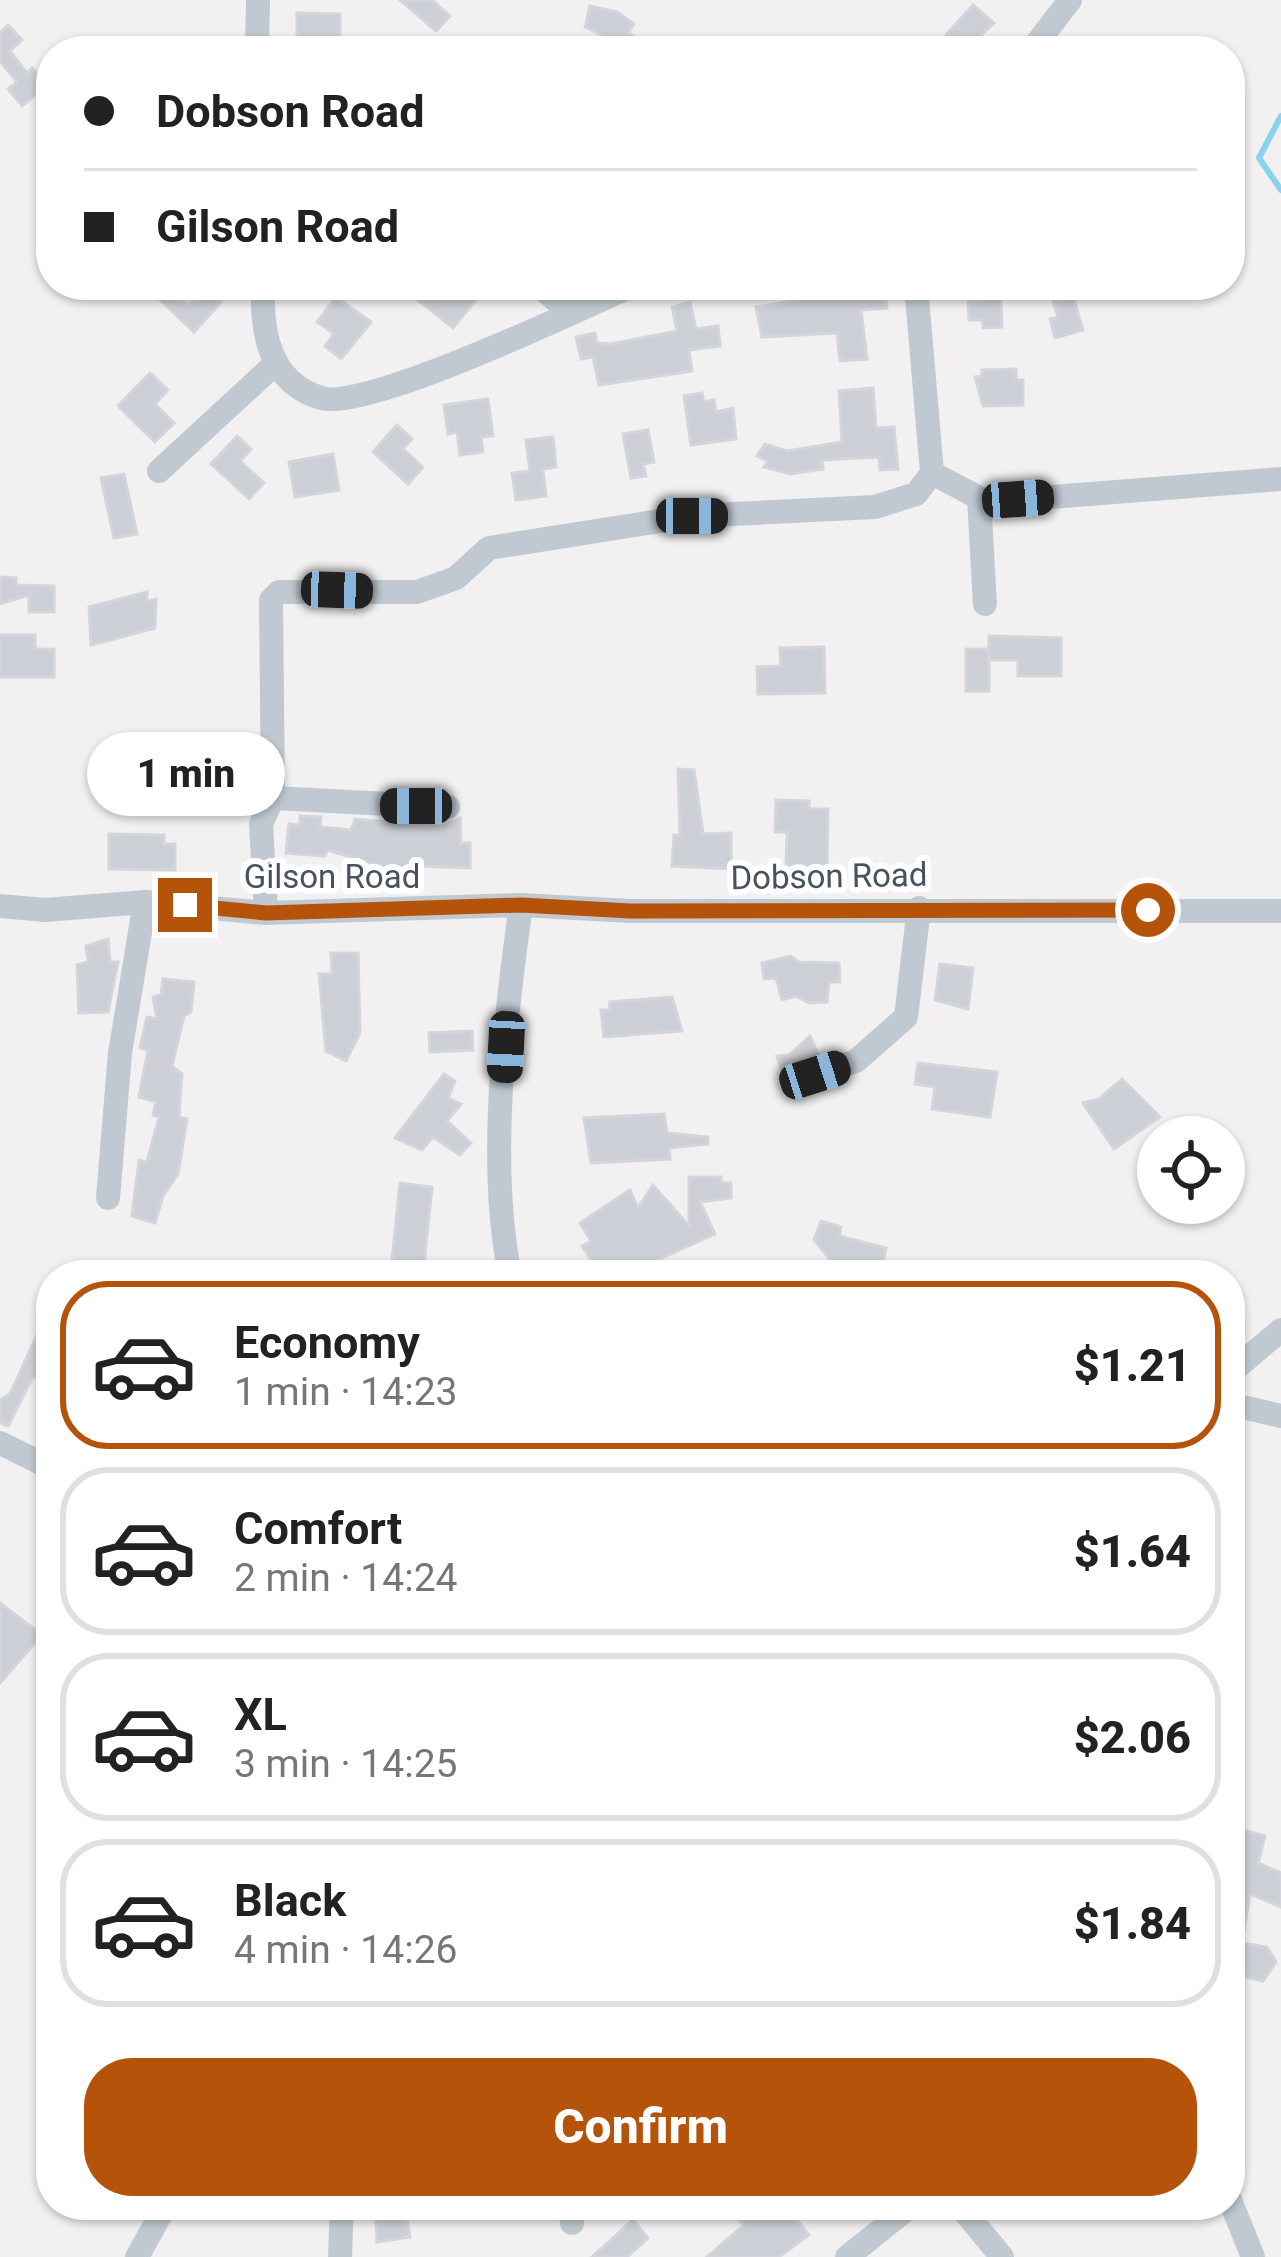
<!DOCTYPE html>
<html lang="en">
<head>
<meta charset="utf-8">
<style>
	body { margin:0; font-family:Roboto,sans-serif; background:#f6f6f6; color:#222; height:100vh; display:flex; flex-direction:column; font-size:45px; white-space:nowrap }
	* { box-sizing:border-box; margin:0 }
	p { font-size:39px; color:#767676 }
	.icon { flex:none; width:66px; height:66px; fill:none; stroke:currentColor; stroke-width:2; stroke-linecap:round; stroke-linejoin:round }
	.map { position:relative; flex:1; overflow:hidden }
	.drawer { position:absolute; left:36px; top:1260px; width:1209px; height:960px; display:flex; flex-direction:column; background:#fff; border-radius:48px; box-shadow:0 3px 9px #0004 }
	.drawer>* { flex:none }
	.hud { position:absolute; left:36px; top:36px; width:1209px; height:264px; border-radius:48px; box-shadow:0 3px 9px #0004; display:grid; align-content:center; height:264px; padding:0 48px; background:#fff }
	.buttons { position:absolute; left:1137px; top:1116px; display:grid; gap:24px }
	.buttons a { display:grid; place-items:center; width:108px; height:108px; border-radius:50%; background:#fff; box-shadow:0 3px 9px #0004; font-size:60px }
	.end { position:absolute; width:54px; height:54px; margin:-27px; border:15px solid #b45309; background:#fff; box-shadow:0 0 0 6px #fff }
	.from { border-radius:50% }
	.bubble { position:absolute; height:84px; border-radius:42px; background:#fff; box-shadow:0 3px 9px #0004; font-size:39px; font-weight:800; line-height:84px; text-align:center }
	.car { position:absolute; width:36px; height:72px; margin:-36px -18px; border-radius:15px; box-shadow:0 0 9px 3px #0007; background:linear-gradient(#222 24%,#8ab4d8 0 40%,#222 0 76%,#8ab4d8 0 86%,#222 0) }
	.hud b { display:flex; align-items:center; gap:42px; height:114px; font-size:45px }
	.hud b+b { border-top:3px solid #e0e0e0 }
	.hud i { width:30px; height:30px; background:#222 }
	ul { padding:21px 0 0; list-style:none }
	li { display:flex; align-items:center; gap:36px; height:168px; margin:0 24px 18px; padding:0 24px; border:6px solid #e0e0e0; border-radius:48px }
	li div { flex:1 }
	li b { display:block; font-size:45px }
	li em { font-style:normal; font-weight:800 }
	li.active { border-color:#b45309 }
	li>.icon { width:108px; height:108px; stroke-width:1.5 }
	.action { display:flex; gap:24px; margin-top:auto; padding:24px 48px }
	.action a { flex:1; height:138px; border-radius:48px; background:#b45309; color:#fff; font-size:48px; font-weight:800; line-height:138px; text-align:center }
	.map>svg:first-child { display:block }
	.lines { fill:none; stroke-linecap:round; stroke-linejoin:round }
	.stream { stroke:#8ad2ef; stroke-width:6 }
	.building { fill:#cccfd5; stroke:#d4d5dc; stroke-width:3 }
	.minor { stroke:#c0c9d2; stroke-width:24 }
	.route { stroke:#b45309; stroke-width:15 }
	.labels { text-anchor:middle; dominant-baseline:central; stroke-width:12; stroke-linejoin:round; paint-order:stroke }
	.street-label { font-size:33px; fill:#47525e; stroke:#fff }
</style>
</head>
<body>
<div class="map">
<svg width="1281" height="2257" viewBox="0 0 1281 2257">
	<rect width="100%" height="100%" fill="#f2f0f0"/>
	<g class="lines">
		<polyline class="stream" points="1281,116 1259,158 1281,190"/>
	</g>
	<g class="building">
		<polygon points="400,0 432,0 450,16 436,31"/>
		<polygon points="973,5 994,23 964,51 946,35"/>
		<polygon points="590,6 617,12 634,24 628,33 641,41 636,51 585,27"/>
		<polygon points="297,13 340,14 340,51 297,44"/>
		<polygon points="8,25 22,40 10,51 27,73 32,68 47,85 22,106 8,89 17,82 0,61 0,33"/>
		<polygon points="169,285 188,304 204,287 221,302 194,332 157,297"/>
		<polygon points="399,285 467,285 480,295 453,328"/>
		<polygon points="886,285 887,308 861,310 867,359 840,361 837,333 762,337 756,307 793,301 793,293 832,294 831,289"/>
		<polygon points="978,285 1000,285 1002,327 983,328 983,320 969,320 968,299 979,299"/>
		<polygon points="1073,296 1083,330 1055,338 1050,319 1058,317 1053,301"/>
		<polygon points="336,297 371,322 341,359 325,346 334,334 317,322"/>
		<polygon points="690,302 696,329 718,326 720,346 689,350 692,371 599,385 593,357 581,359 576,337 595,333 597,343 611,344 677,331 672,307"/>
		<polygon points="1016,369 1016,380 1023,380 1023,405 983,406 975,377 982,376 982,370"/>
		<polygon points="150,373 168,390 155,404 174,423 155,442 118,406"/>
		<polygon points="873,388 876,428 894,427 898,469 880,470 879,457 822,460 823,469 790,474 764,467 768,461 757,456 765,444 787,451 842,442 839,391"/>
		<polygon points="702,393 704,402 714,400 716,412 733,408 736,439 691,445 684,396"/>
		<polygon points="488,399 493,436 481,437 483,452 460,455 457,432 448,434 444,405"/>
		<polygon points="397,425 412,439 403,449 423,467 408,484 373,452"/>
		<polygon points="648,430 654,462 643,464 646,476 631,478 623,434"/>
		<polygon points="237,436 251,449 240,461 264,483 249,499 211,464"/>
		<polygon points="553,437 556,467 543,469 546,496 516,500 512,473 530,471 526,440"/>
		<polygon points="333,454 339,490 295,497 289,462"/>
		<polygon points="124,474 137,534 114,538 101,478"/>
		<polygon points="0,577 16,578 16,585 54,586 54,612 29,612 29,595 0,604"/>
		<polygon points="147,592 147,602 156,599 155,628 91,645 89,607"/>
		<polygon points="0,635 35,635 35,649 54,649 54,677 0,677"/>
		<polygon points="989,636 1061,638 1061,676 1018,676 1018,660 989,660"/>
		<polygon points="824,647 825,693 758,694 757,667 781,666 780,648"/>
		<rect x="966" y="649" width="23" height="42"/>
		<polygon points="678,769 694,770 703,834 731,833 731,869 672,866 674,835 680,835"/>
		<polygon points="776,800 809,801 809,809 828,809 827,866 786,865 787,832 775,832"/>
		<polygon points="300,816 321,817 320,827 351,830 355,819 441,827 460,818 461,843 470,843 470,868 418,866 415,876 327,850 325,856 286,853 289,824 300,825"/>
		<polygon points="109,834 164,835 164,844 175,844 175,870 109,869"/>
		<polygon points="108,939 110,962 118,962 108,1012 79,1013 77,965 88,962 86,946"/>
		<polygon points="331,953 358,953 360,1033 346,1061 326,1051 319,974 332,974"/>
		<polygon points="790,956 799,962 839,963 840,982 829,982 827,1002 809,1003 796,996 782,1000 776,978 764,979 762,963"/>
		<polygon points="940,964 973,968 968,1009 935,1000"/>
		<polygon points="163,979 194,982 191,1012 184,1016 172,1066 182,1074 179,1117 187,1119 178,1174 163,1196 155,1223 132,1216 139,1160 147,1162 159,1117 153,1115 156,1102 139,1097 148,1050 140,1048 147,1017 157,1019 153,997 161,995"/>
		<polygon points="672,997 682,1031 604,1037 601,1010 609,1010 610,1002"/>
		<polygon points="472,1031 473,1050 430,1052 429,1033"/>
		<polygon points="810,1036 819,1056 783,1076 777,1056 789,1055"/>
		<polygon points="918,1063 997,1072 990,1117 932,1109 935,1087 915,1084"/>
		<polygon points="444,1074 455,1081 448,1098 461,1104 447,1121 471,1143 460,1155 433,1137 422,1150 395,1138"/>
		<polygon points="1122,1079 1160,1117 1114,1149 1083,1103 1099,1099"/>
		<polygon points="664,1114 667,1133 708,1137 708,1144 669,1148 670,1159 591,1163 584,1118"/>
		<polygon points="689,1177 721,1177 721,1183 731,1183 731,1198 700,1202 715,1234 637,1269 597,1269 582,1246 591,1241 580,1223 630,1190 638,1208 653,1185 689,1226"/>
		<polygon points="400,1183 432,1187 424,1264 392,1260"/>
		<polygon points="821,1221 841,1227 839,1236 886,1248 881,1272 848,1265 845,1275 825,1275 829,1258 814,1240"/>
		<polygon points="51,1304 51,1371 41,1381 33,1376 8,1426 1,1423 0,1400 10,1394"/>
		<polygon points="0,1603 42,1635 0,1683"/>
		<polygon points="1241,1829 1265,1836 1258,1863 1281,1873 1281,1907 1250,1894 1242,1943 1267,1947 1276,1962 1263,1981 1245,1977 1239,1959 1238,1966 1230,1965 1230,1839"/>
		<polygon points="375,2205 405,2205 410,2237 377,2242"/>
		<polygon points="724,2205 785,2205 809,2235 779,2257 707,2257 744,2225"/>
		<polygon points="633,2220 648,2238 627,2257 592,2257"/>
	</g>
	<g class="lines">
		<g class="minor">
			<polyline points="257,51 258,0"/>
			<polyline points="1031,51 1070,0"/>
			<path d="M263,285C261,332 269,382 321,398C365,412 582,308 634,285"/>
			<polyline points="538,285 571,313"/>
			<polyline points="159,471 276,363"/>
			<polyline points="932,473 987,502 1281,479"/>
			<polyline points="979,498 985,604"/>
			<polyline points="273,798 271,600 279,592 417,592 456,578 489,548 692,516 875,507 916,494 932,473 916,285"/>
			<polyline points="0,906 45,910 145,902 266,913 521,905 630,911 1281,911"/>
			<polyline points="266,913 261,824 273,798 448,807"/>
			<polyline points="815,1075 856,1061 906,1017 919,908"/>
			<polyline points="108,1198 120,1053 145,902"/>
			<path d="M510,1275C487,1161 505,1020 521,905"/>
			<polyline points="1230,1373 1281,1330"/>
			<polyline points="1230,1404 1281,1416"/>
			<polyline points="0,1443 51,1468"/>
			<polyline points="1230,2200 1253,2257"/>
			<polyline points="959,2205 1002,2257"/>
			<polyline points="572,2223 572,2205"/>
			<polyline points="137,2257 166,2205"/>
			<polyline points="340,2257 342,2205"/>
			<polyline points="847,2257 912,2205"/>
		</g>
	</g>
	<g class="lines">
		<polyline class="route" points="185,905 266,913 521,905 630,911 1148,910"/>
	</g>
	<g class="labels">
		<g class="street-label">
			<text x="332" y="876">Gilson Road</text>
			<text transform="translate(829 876) rotate(-1)">Dobson Road</text>
		</g>
	</g>
</svg>
<div class="buttons">
<a><svg class="icon" aria-label="locate" viewBox="0 0 24 24"><circle cx="12" cy="12" r="6"/><path d="M12 2v4M12 18v4M2 12h4M18 12h4"/></svg></a>
</div>
<i class="end from" style="left:1148px;top:910px"></i>
<i class="end" style="left:185px;top:905px"></i>
<div class="bubble" style="left:87px;top:732px;width:198px">1 min</div>
<i class="car" style="left:1018px;top:499px;rotate:86deg"></i>
<i class="car" style="left:692px;top:516px;rotate:90deg"></i>
<i class="car" style="left:337px;top:590px;rotate:92deg"></i>
<i class="car" style="left:416px;top:806px;rotate:270deg"></i>
<i class="car" style="left:506px;top:1047px;rotate:183deg"></i>
<i class="car" style="left:815px;top:1075px;rotate:72deg"></i>
<div class="hud">
<b><i class="from"></i>Dobson Road</b>
<b><i></i>Gilson Road</b>
</div>
<section class="drawer">
<ul>
<li class="active"><svg class="icon" aria-label="car" viewBox="0 0 24 24"><path d="M5 17H2v-5l4-1 3-4h7l3 4 3 1v5h-3M9 17h6M6 11h13"/><circle cx="7" cy="17" r="2"/><circle cx="17" cy="17" r="2"/></svg><div><b>Economy</b><p>1 min · 14:23</p></div><em>$1.21</em></li>
<li><svg class="icon" aria-label="car" viewBox="0 0 24 24"><path d="M5 17H2v-5l4-1 3-4h7l3 4 3 1v5h-3M9 17h6M6 11h13"/><circle cx="7" cy="17" r="2"/><circle cx="17" cy="17" r="2"/></svg><div><b>Comfort</b><p>2 min · 14:24</p></div><em>$1.64</em></li>
<li><svg class="icon" aria-label="car" viewBox="0 0 24 24"><path d="M5 17H2v-5l4-1 3-4h7l3 4 3 1v5h-3M9 17h6M6 11h13"/><circle cx="7" cy="17" r="2"/><circle cx="17" cy="17" r="2"/></svg><div><b>XL</b><p>3 min · 14:25</p></div><em>$2.06</em></li>
<li><svg class="icon" aria-label="car" viewBox="0 0 24 24"><path d="M5 17H2v-5l4-1 3-4h7l3 4 3 1v5h-3M9 17h6M6 11h13"/><circle cx="7" cy="17" r="2"/><circle cx="17" cy="17" r="2"/></svg><div><b>Black</b><p>4 min · 14:26</p></div><em>$1.84</em></li>
</ul>
<div class="action"><a>Confirm</a></div>
</section>
</div>
</body>
</html>
